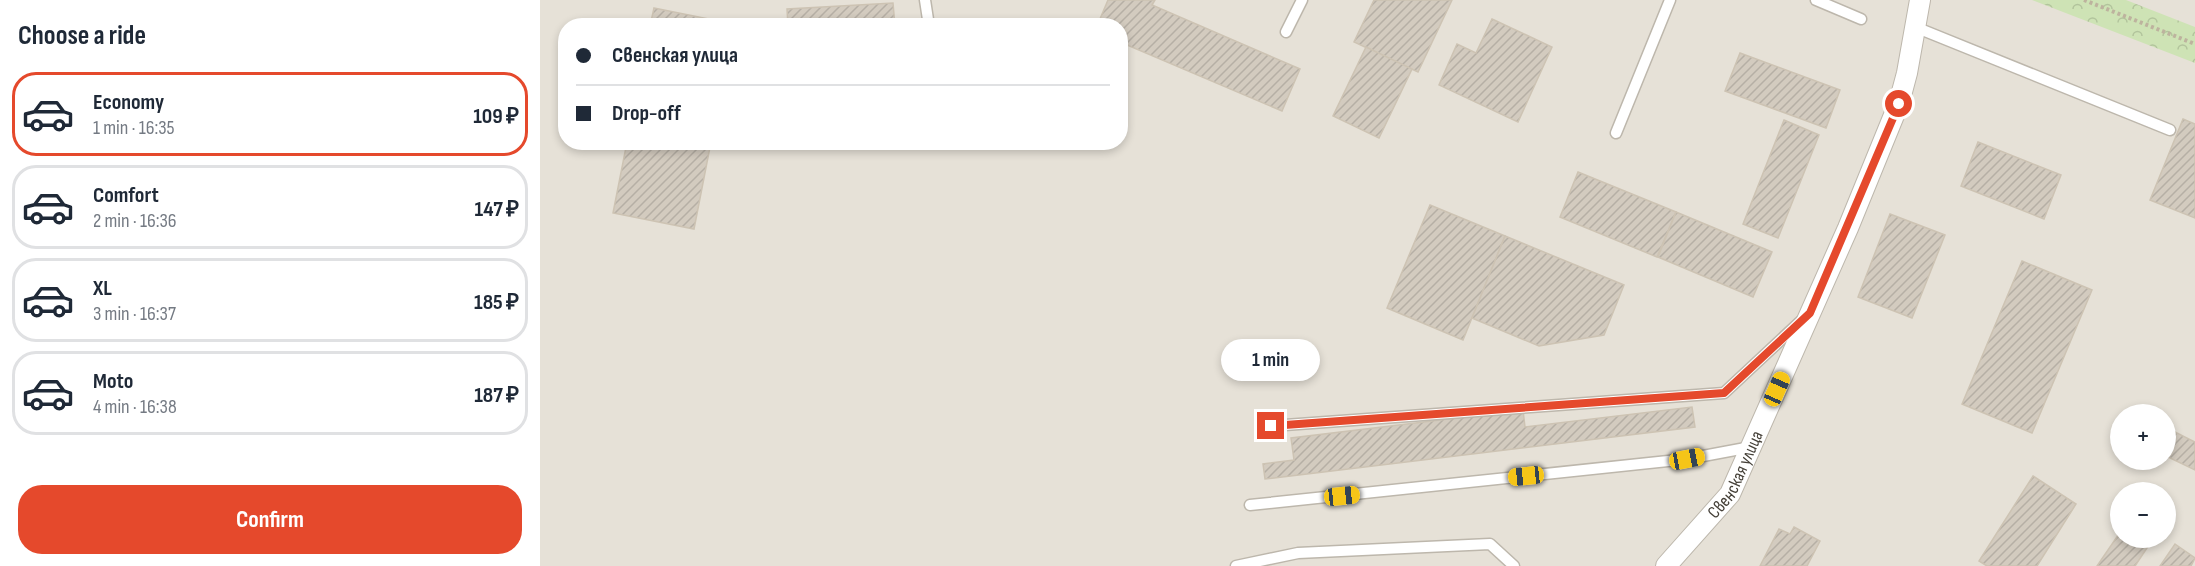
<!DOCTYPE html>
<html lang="en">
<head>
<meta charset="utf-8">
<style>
	body { margin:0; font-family:"Sofia Sans Condensed",sans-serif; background:#f6f6f7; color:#1f2937; height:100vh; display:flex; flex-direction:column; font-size:22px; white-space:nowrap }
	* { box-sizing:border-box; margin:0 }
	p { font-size:20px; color:#747a83 }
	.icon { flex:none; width:33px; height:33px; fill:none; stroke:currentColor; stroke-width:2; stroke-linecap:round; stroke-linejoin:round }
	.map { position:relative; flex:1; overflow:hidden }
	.panel { display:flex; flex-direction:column; background:#fff; width:540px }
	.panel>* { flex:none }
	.top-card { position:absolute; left:18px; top:18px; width:570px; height:132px; border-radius:24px; box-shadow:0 3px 9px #0003; display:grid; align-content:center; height:132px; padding:0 18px; background:#fff }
	.tools { position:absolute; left:1570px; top:404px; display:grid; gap:12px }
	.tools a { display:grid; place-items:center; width:66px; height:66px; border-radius:50%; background:#fff; box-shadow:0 3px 9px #0003; font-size:30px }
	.end { position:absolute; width:27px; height:27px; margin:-14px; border:8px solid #e5492c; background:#fff; box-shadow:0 0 0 3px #fff }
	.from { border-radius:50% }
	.bubble { position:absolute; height:42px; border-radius:21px; background:#fff; box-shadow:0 3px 9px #0003; font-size:20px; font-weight:700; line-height:42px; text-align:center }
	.car { position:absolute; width:18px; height:36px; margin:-18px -9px; border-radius:8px; box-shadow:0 0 4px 2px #0007; background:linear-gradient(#f5c518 24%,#345 0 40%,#f5c518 0 76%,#345 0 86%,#f5c518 0) }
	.top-card b { display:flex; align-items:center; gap:21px; height:57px; font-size:22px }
	.top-card b+b { border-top:2px solid #e0e1e3 }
	.top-card i { width:15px; height:15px; background:#1f2937 }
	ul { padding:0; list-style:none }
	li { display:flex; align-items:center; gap:18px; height:84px; margin:0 12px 9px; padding:0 6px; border:3px solid #e0e1e3; border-radius:24px }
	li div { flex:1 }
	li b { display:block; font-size:22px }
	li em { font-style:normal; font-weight:700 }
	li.on { border-color:#e5492c }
	li>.icon { width:54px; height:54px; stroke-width:1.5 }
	h2 { padding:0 18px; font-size:27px; line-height:72px }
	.primary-button { display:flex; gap:12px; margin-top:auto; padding:12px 18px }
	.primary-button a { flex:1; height:69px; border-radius:24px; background:#e5492c; color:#fff; font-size:24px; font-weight:700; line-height:69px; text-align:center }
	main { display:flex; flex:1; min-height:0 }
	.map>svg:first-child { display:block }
	.residential { fill:#e6e1d7; fill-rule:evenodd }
	.forest { fill:url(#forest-crowns) }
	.building { fill:url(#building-hatch); stroke:#cdc3b3; stroke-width:1.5 }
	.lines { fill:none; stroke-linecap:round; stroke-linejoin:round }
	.service-casing { stroke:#bdb7ac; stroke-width:13 }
	.minor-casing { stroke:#bdb7ac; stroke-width:22 }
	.path { stroke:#bdb39e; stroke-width:4; stroke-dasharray:3 3; stroke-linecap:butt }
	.service { stroke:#fff; stroke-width:10 }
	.minor { stroke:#fff; stroke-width:20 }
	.route { stroke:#e5492c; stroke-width:8 }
	.labels { text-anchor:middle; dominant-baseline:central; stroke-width:5; stroke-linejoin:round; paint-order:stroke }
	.street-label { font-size:18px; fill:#454038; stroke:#fff }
</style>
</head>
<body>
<main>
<section class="panel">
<h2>Choose a ride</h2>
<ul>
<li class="on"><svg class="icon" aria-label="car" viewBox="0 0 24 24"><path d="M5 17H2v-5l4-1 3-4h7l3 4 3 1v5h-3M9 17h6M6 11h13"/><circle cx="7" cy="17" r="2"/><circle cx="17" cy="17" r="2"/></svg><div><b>Economy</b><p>1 min · 16:35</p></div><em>109 ₽</em></li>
<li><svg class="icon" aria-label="car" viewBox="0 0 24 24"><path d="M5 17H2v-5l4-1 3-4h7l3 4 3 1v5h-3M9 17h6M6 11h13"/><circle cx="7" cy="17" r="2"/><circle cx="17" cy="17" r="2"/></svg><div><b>Comfort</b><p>2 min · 16:36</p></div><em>147 ₽</em></li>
<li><svg class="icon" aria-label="car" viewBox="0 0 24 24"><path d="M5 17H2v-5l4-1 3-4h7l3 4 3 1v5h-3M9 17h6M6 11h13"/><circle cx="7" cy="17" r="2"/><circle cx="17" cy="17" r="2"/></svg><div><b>XL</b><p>3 min · 16:37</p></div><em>185 ₽</em></li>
<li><svg class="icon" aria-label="car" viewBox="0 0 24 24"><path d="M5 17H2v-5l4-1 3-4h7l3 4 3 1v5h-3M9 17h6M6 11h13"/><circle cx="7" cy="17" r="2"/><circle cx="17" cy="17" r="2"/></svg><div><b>Moto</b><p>4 min · 16:38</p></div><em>187 ₽</em></li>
</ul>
<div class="primary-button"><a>Confirm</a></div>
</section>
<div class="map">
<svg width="1655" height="566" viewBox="0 0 1655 566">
	<defs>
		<pattern id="forest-crowns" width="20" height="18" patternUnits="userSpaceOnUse" patternTransform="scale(1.5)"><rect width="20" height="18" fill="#cee3b5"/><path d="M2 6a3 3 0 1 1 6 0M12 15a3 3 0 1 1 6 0" fill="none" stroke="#b2c49c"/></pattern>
		<pattern id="building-hatch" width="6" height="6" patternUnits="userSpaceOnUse" patternTransform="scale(1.5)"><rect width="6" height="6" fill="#d3cbbf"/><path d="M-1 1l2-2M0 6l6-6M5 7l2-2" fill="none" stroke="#b6afa5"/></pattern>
	</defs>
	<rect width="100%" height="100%" fill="#f2efe8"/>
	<path class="residential" d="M0,0H1655V566H0ZM26,26H580V142H26ZM1581,414H1626V459H1581ZM1581,492H1626V537H1581Z"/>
	<polygon class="forest" points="1492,0 1586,0 1655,27 1655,63"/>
	<g class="building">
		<polygon points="568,0 615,0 612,5 760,69 742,111 580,42 580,26 557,26"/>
		<polygon points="834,0 912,0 878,72 814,42"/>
		<polygon points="353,3 355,26 248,26 247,9"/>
		<polygon points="114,8 194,24 194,26 110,26"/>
		<polygon points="952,19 1012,47 978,122 899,85 917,44 936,53"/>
		<polygon points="826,47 872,69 839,138 793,116"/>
		<polygon points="1200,53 1300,90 1286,128 1185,91"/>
		<polygon points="1643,119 1655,124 1655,218 1610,200"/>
		<polygon points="1244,120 1279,135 1238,238 1203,224"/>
		<polygon points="87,142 171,142 154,229 73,213"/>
		<polygon points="1438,142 1521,175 1504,219 1421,186"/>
		<polygon points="1038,172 1136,212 1117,257 1020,217"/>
		<polygon points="890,205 965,236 923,340 847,308"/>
		<polygon points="1136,212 1232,252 1213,297 1118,257"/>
		<polygon points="1350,214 1405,235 1372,318 1318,297"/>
		<polygon points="965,236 1084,285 1064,335 999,346 932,318"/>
		<polygon points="1482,261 1552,290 1492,433 1422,404"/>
		<polygon points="1152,407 1155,427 725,479 723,464 754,460 751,438 983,410 985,427"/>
		<polygon points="1631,430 1655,442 1655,470 1626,456 1626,441"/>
		<polygon points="1493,476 1536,504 1497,566 1447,566 1439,561"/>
		<polygon points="1254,527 1280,541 1267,566 1220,566 1239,529 1250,534"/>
		<polygon points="1581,531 1581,537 1597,537 1609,545 1595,566 1557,566"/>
		<polygon points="1635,544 1655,558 1651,566 1620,566"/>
	</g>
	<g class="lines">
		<defs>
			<g id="service">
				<polyline points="385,0 389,26"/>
				<polyline points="1276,0 1321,19"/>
				<polyline points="1375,27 1630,130"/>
				<polyline points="746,32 762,0"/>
				<polyline points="1076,133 1130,0"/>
				<polyline points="731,426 1184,393 1261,321"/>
				<polyline points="710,505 1147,459 1211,447"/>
				<polyline points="696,566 758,553 950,544 974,566"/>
			</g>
			<g id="minor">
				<path id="s1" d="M1126,566L1190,494L1308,228L1359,103L1367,73L1380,0"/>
			</g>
		</defs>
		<use href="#service" class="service-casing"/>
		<use href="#minor" class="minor-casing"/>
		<polyline class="path" points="1544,0 1655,44"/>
		<use href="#service" class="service"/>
		<use href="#minor" class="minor"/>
	</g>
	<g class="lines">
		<polyline class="route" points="731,426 1184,393 1270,313 1359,104"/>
	</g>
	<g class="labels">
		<g class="street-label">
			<text stroke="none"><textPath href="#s1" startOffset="116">Свенская улица</textPath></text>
		</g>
	</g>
</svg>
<div class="tools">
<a>+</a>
<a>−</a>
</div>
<i class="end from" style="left:1359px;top:104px"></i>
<i class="end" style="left:731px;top:426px"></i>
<div class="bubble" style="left:681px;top:339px;width:99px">1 min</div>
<i class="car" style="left:1237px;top:389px;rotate:24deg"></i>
<i class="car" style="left:1147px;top:459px;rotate:79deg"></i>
<i class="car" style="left:986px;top:476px;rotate:264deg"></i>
<i class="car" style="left:802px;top:496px;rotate:84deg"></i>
<div class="top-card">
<b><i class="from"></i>Свенская улица</b>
<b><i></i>Drop-off</b>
</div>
</div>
</main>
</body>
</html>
